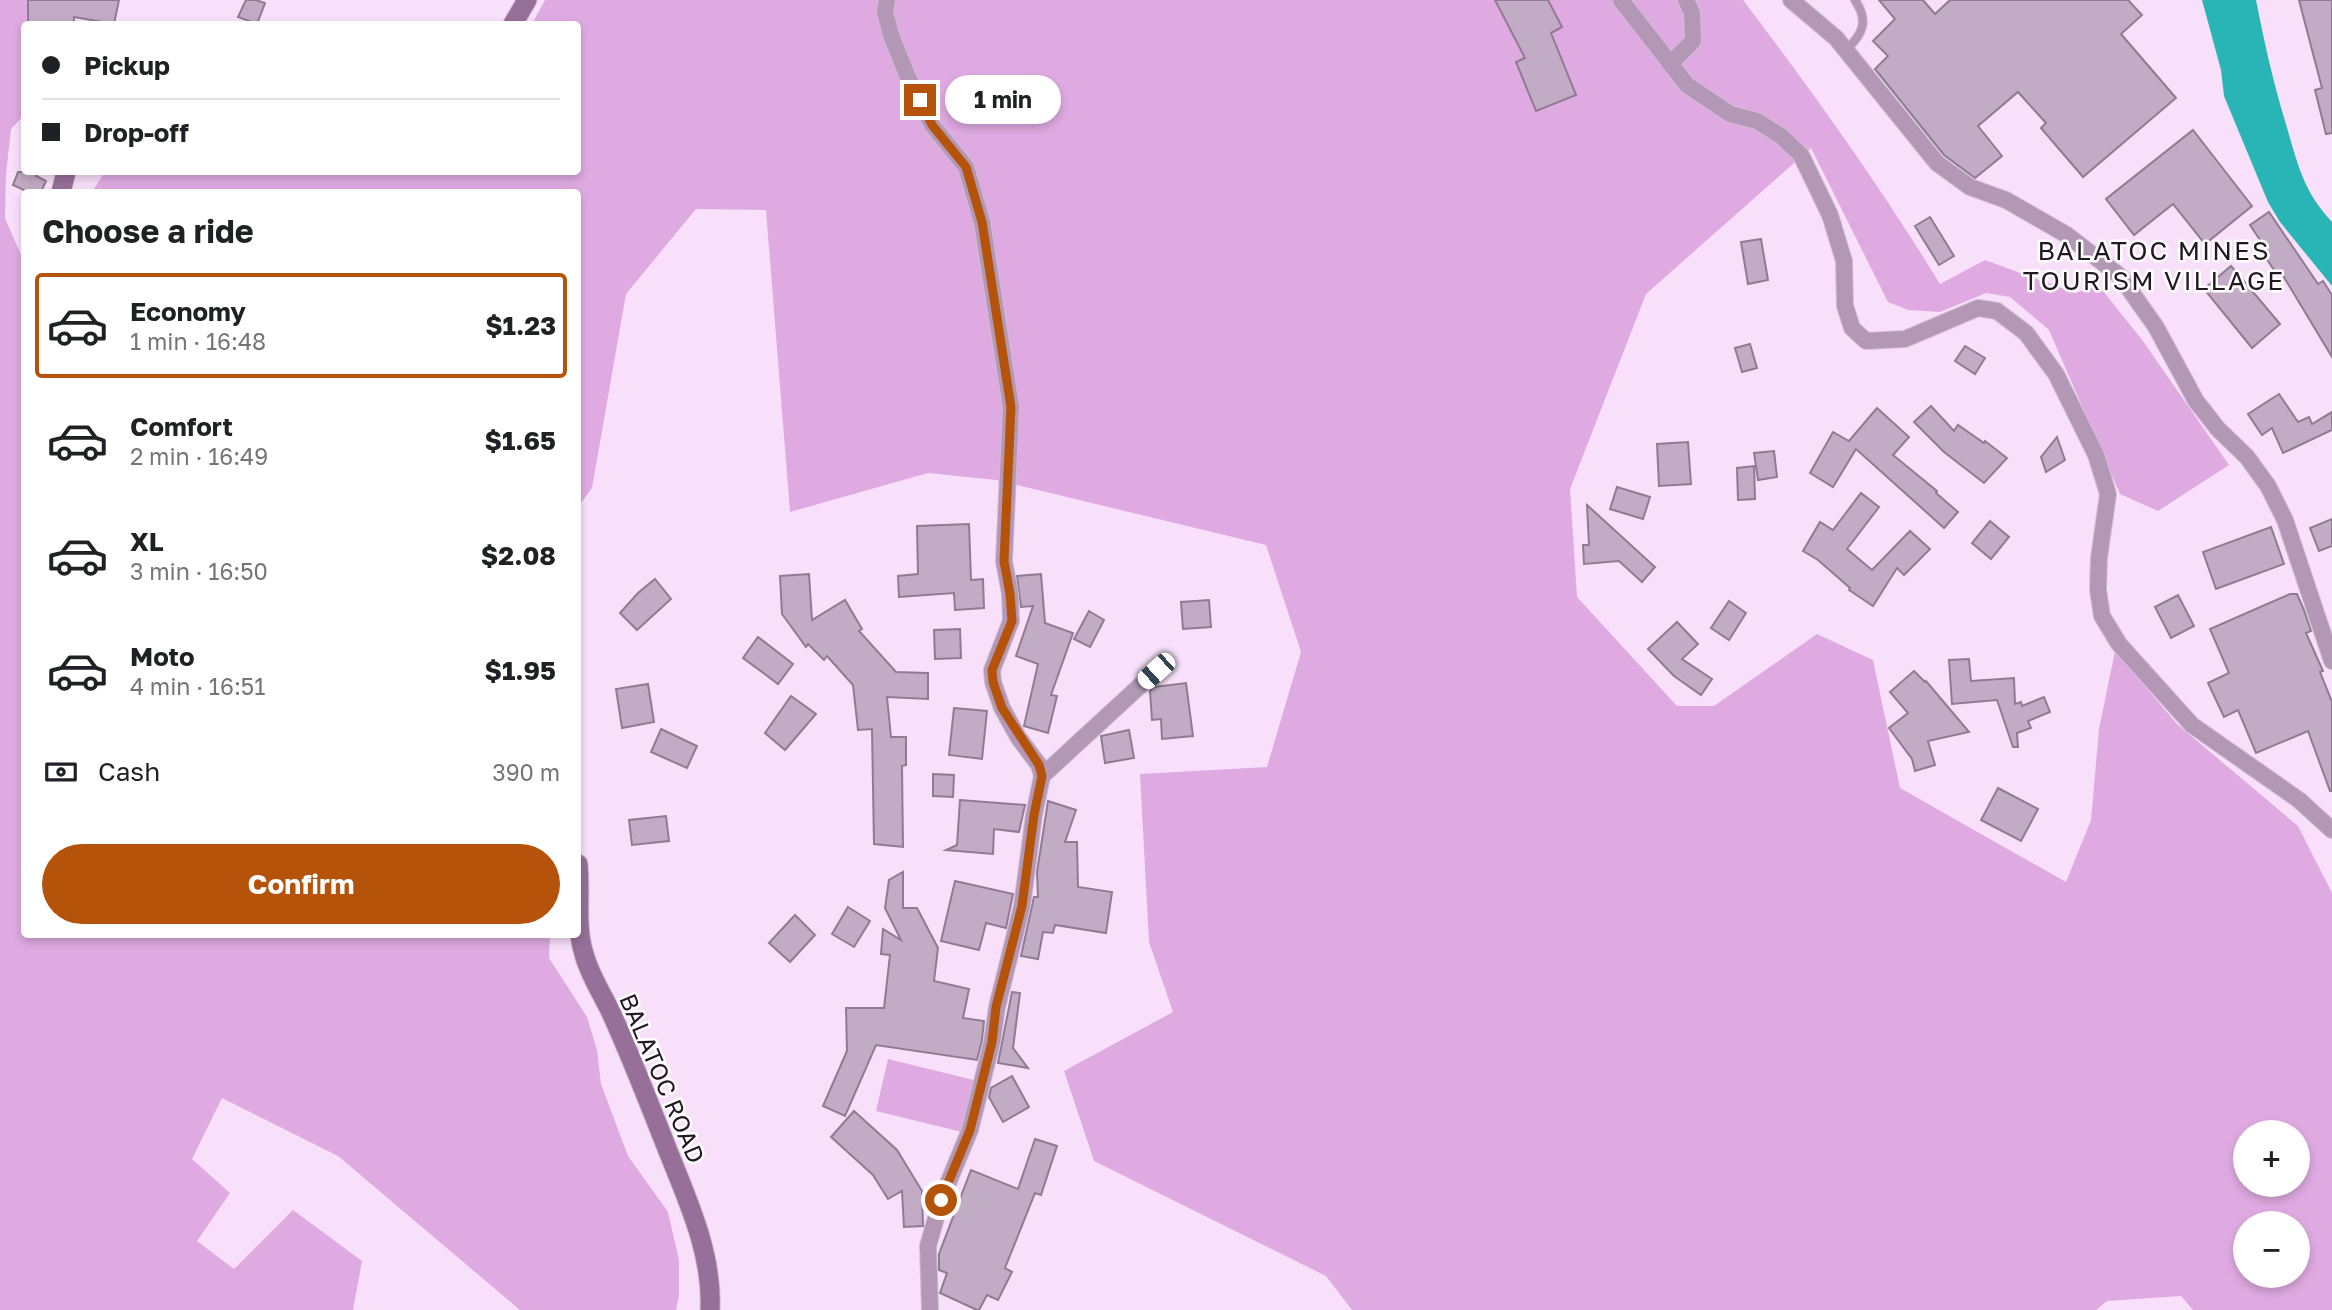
<!DOCTYPE html>
<html lang="en">
<head>
<meta charset="utf-8">
<style>
	body { margin:0; font-family:"Golos Text",sans-serif; background:#f6f6f6; color:#202124; height:100vh; display:flex; flex-direction:column; font-size:26px; white-space:nowrap }
	* { box-sizing:border-box; margin:0 }
	p { font-size:23px; color:#757577 }
	.icon { flex:none; width:38px; height:38px; fill:none; stroke:currentColor; stroke-width:2; stroke-linecap:round; stroke-linejoin:round }
	.map { position:relative; flex:1; overflow:hidden }
	.details { position:absolute; left:21px; top:189px; width:560px; height:749px; display:flex; flex-direction:column; background:#fff; border-radius:7px; box-shadow:0 4px 10px #0003 }
	.details>* { flex:none }
	.guide { position:absolute; left:21px; top:21px; width:560px; height:154px; border-radius:7px; box-shadow:0 4px 10px #0003; display:grid; align-content:center; height:154px; padding:0 21px; background:#fff }
	.controls { position:absolute; left:2233px; top:1120px; display:grid; gap:14px }
	.controls a { display:grid; place-items:center; width:77px; height:77px; border-radius:50%; background:#fff; box-shadow:0 4px 10px #0003; font-size:35px }
	.end { position:absolute; width:32px; height:32px; margin:-16px; border:9px solid #b45309; background:#fff; box-shadow:0 0 0 4px #fff }
	.from { border-radius:50% }
	.bubble { position:absolute; height:49px; border-radius:24px; background:#fff; box-shadow:0 4px 10px #0003; font-size:23px; font-weight:700; line-height:49px; text-align:center }
	.car { position:absolute; width:21px; height:42px; margin:-21px -10px; border-radius:9px; box-shadow:0 0 5px 2px #0007; background:linear-gradient(#fff 24%,#345 0 40%,#fff 0 76%,#345 0 86%,#fff 0) }
	.guide b { display:flex; align-items:center; gap:24px; height:66px; font-size:26px }
	.guide b+b { border-top:2px solid #e0e0e0 }
	.guide i { width:18px; height:18px; background:#202124 }
	ul { padding:0; list-style:none }
	li { display:flex; align-items:center; gap:21px; height:105px; margin:0 14px 10px; padding:0 7px; border:4px solid transparent; border-radius:7px }
	li div { flex:1 }
	li b { display:block; font-size:26px }
	li em { font-style:normal; font-weight:700 }
	li.selected { border-color:#b45309 }
	li>.icon { width:63px; height:63px; stroke-width:1.5 }
	h2 { padding:0 21px; font-size:32px; line-height:84px }
	.pay { display:flex; align-items:center; gap:18px; height:77px; padding:0 21px; font-size:26px }
	.pay p { margin-inline-start:auto }
	.cta { display:flex; gap:14px; margin-top:auto; padding:14px 21px }
	.cta a { flex:1; height:80px; border-radius:42px; background:#b45309; color:#fff; font-size:28px; font-weight:700; line-height:80px; text-align:center }
	.map>svg:first-child { display:block }
	.green { fill:#dfaae2; fill-rule:evenodd }
	.water { fill:#29b4b5 }
	.building { fill:#c2abc4; stroke:#917b92; stroke-width:2 }
	.lines { fill:none; stroke-linecap:round; stroke-linejoin:round }
	.service-casing { stroke:#d1bcd3; stroke-width:10 }
	.minor-casing { stroke:#d1bcd3; stroke-width:18 }
	.secondary-casing { stroke:#d1bcd3; stroke-width:21 }
	.service { stroke:#b298b4; stroke-width:8 }
	.minor { stroke:#b298b4; stroke-width:16 }
	.secondary { stroke:#977099; stroke-width:19 }
	.route { stroke:#b45309; stroke-width:9 }
	.labels { text-anchor:middle; dominant-baseline:central; stroke-width:5; stroke-linejoin:round; paint-order:stroke }
	.street-label { font-size:24px; fill:#211821; stroke:#fff }
	.neighbourhood-label { font-size:26px; letter-spacing:2px; fill:#211821; stroke:#fff }
</style>
</head>
<body>
<div class="map">
<svg width="2332" height="1310" viewBox="0 0 2332 1310">
	<rect width="100%" height="100%" fill="#f8e0fa"/>
	<g class="green">
		<polygon points="0,0 41,0 33,9 35,24 24,24 24,115 11,129 6,174 5,218 24,262 24,934 550,935 549,958 587,1017 597,1050 601,1084 628,1156 668,1212 679,1260 679,1295 676,1310 520,1310 338,1156 222,1098 192,1159 230,1193 197,1241 234,1269 293,1210 362,1261 353,1310 0,1310"/>
		<path d="M545,0H1743C1813,92 1880,186 1940,284L1985,260L2075,293L2099,286L2143,341L2229,465L2158,511L2120,494L2049,330L2010,297L1986,293L1940,312L1908,310L1888,302L1811,148L1646,294L1570,489L1577,597L1677,706H1714L1817,634L1873,660L1900,788L2066,882L2091,820L2099,729L2115,651L2177,724L2298,826L2332,893V1310H2193L2181,1296L2107,1301L2096,1310H1352L1326,1276L1094,1161L1064,1071L1173,1012L1149,942L1140,774L1267,767L1301,652L1266,545L996,480L928,473L790,512L766,210L696,209L626,294L592,488L578,507V192H92L102,176L110,172H578V24H532ZM2245,1132H2298V1185H2245ZM2245,1223H2298V1276H2245Z"/>
		<polygon points="888,1059 974,1080 962,1132 876,1111"/>
	</g>
	<path class="water" d="M2202,0H2256C2264,41 2273,81 2285,121C2297,161 2302,190 2332,222V286L2280,222L2268,202L2224,96L2221,70Z"/>
	<g class="building">
		<polygon points="28,0 119,0 114,24 74,17 74,24 28,24"/>
		<polygon points="246,0 256,0 265,3 257,24 238,17"/>
		<polygon points="1495,0 1548,0 1562,27 1551,33 1576,95 1536,111 1516,62 1525,58"/>
		<polygon points="1879,0 1923,0 1935,14 1950,0 2128,0 2142,15 2121,34 2176,98 2083,177 2041,128 2046,123 2018,92 1978,126 2002,156 1975,178 1944,155 1875,69 1888,56 1873,41 1895,19"/>
		<polygon points="2299,0 2332,0 2332,133 2326,134 2315,90 2322,88"/>
		<polygon points="2193,130 2252,206 2205,244 2173,204 2134,235 2106,199"/>
		<polygon points="18,172 40,172 36,176 46,181 41,192 28,192 13,185"/>
		<polygon points="2269,212 2318,284 2323,281 2332,295 2332,357 2282,274 2278,276 2260,249 2264,246 2250,225"/>
		<polygon points="1930,217 1954,256 1939,265 1915,226"/>
		<polygon points="1761,239 1768,280 1748,284 1741,242"/>
		<polygon points="2231,266 2280,324 2252,348 2204,289"/>
		<polygon points="1750,344 1757,368 1742,372 1735,348"/>
		<polygon points="1965,346 1985,358 1975,374 1955,361"/>
		<polygon points="2279,394 2298,422 2309,417 2312,424 2332,412 2332,430 2283,453 2272,428 2262,435 2248,414"/>
		<polygon points="1931,406 1954,431 1958,425 1984,443 1985,441 2007,458 1984,483 1944,452 1914,422"/>
		<polygon points="1877,408 1909,437 1893,455 1937,491 1936,493 1958,512 1944,528 1856,449 1833,487 1810,473 1833,432 1849,441"/>
		<polygon points="2057,437 2065,460 2046,472 2041,457"/>
		<polygon points="1688,442 1691,484 1659,486 1657,444"/>
		<polygon points="1774,451 1777,477 1758,480 1754,453"/>
		<polygon points="1754,466 1755,499 1738,500 1737,468"/>
		<polygon points="1617,487 1650,497 1643,519 1610,509"/>
		<polygon points="1861,493 1879,507 1847,549 1872,570 1910,531 1930,549 1904,575 1897,568 1873,606 1849,590 1850,588 1818,560 1803,551 1820,522 1833,530"/>
		<polygon points="1587,505 1655,567 1642,582 1619,561 1584,564 1583,545 1589,545"/>
		<polygon points="2332,519 2332,546 2319,551 2310,528"/>
		<polygon points="1990,521 2009,537 1991,559 1972,543"/>
		<polygon points="969,524 971,580 983,579 984,608 955,610 954,593 899,597 898,576 918,574 917,526"/>
		<polygon points="2271,527 2284,564 2216,589 2203,552"/>
		<polygon points="809,574 812,620 845,600 862,629 859,631 896,672 928,673 928,699 887,697 891,737 906,737 906,765 902,766 903,847 874,844 872,729 858,730 853,685 827,656 824,660 808,644 806,647 782,614 780,576"/>
		<polygon points="1041,574 1045,623 1073,633 1051,695 1057,696 1048,733 1024,726 1038,664 1016,656 1033,606 1021,607 1017,576"/>
		<polygon points="655,579 671,599 637,630 620,613 638,593"/>
		<polygon points="2290,594 2297,594 2304,610 2311,631 2306,633 2323,671 2320,672 2332,702 2332,791 2330,791 2308,731 2256,753 2238,710 2224,717 2208,683 2229,673 2210,629"/>
		<polygon points="2178,595 2194,626 2171,638 2155,607"/>
		<polygon points="1209,600 1211,627 1183,629 1181,602"/>
		<polygon points="1729,601 1746,613 1729,640 1711,628"/>
		<polygon points="1089,611 1104,620 1090,647 1074,639"/>
		<polygon points="1677,622 1698,644 1682,659 1712,679 1701,695 1674,676 1648,649"/>
		<polygon points="960,629 961,658 935,659 934,630"/>
		<polygon points="758,637 793,664 778,684 743,658"/>
		<polygon points="1969,659 1971,681 2014,678 2015,704 2021,702 2022,706 2044,697 2050,712 2028,721 2031,728 2017,733 2018,747 2013,747 1997,700 1952,704 1949,660"/>
		<polygon points="1914,671 1925,682 1926,681 1969,732 1928,741 1935,765 1915,771 1912,759 1889,728 1908,713 1890,692"/>
		<polygon points="1186,683 1193,736 1162,739 1161,719 1152,720 1150,691 1154,687"/>
		<polygon points="648,684 654,722 622,728 616,689"/>
		<polygon points="791,696 816,714 785,750 765,733"/>
		<polygon points="954,708 987,711 982,759 949,755"/>
		<polygon points="661,729 697,746 687,768 651,752"/>
		<polygon points="1129,730 1134,758 1105,763 1101,736"/>
		<polygon points="933,774 954,775 953,797 933,796"/>
		<polygon points="1998,788 2038,809 2021,841 1981,820"/>
		<polygon points="960,800 1025,805 1019,832 994,829 993,854 946,850 957,845"/>
		<polygon points="1048,801 1076,810 1065,842 1077,842 1078,887 1112,892 1106,933 1055,925 1053,933 1043,932 1038,959 1021,956 1034,897 1038,897 1037,872"/>
		<polygon points="666,816 669,841 632,845 629,820"/>
		<polygon points="903,872 903,908 917,908 938,948 934,981 969,989 963,1018 984,1021 982,1040 977,1060 876,1045 845,1116 823,1106 847,1051 846,1008 884,1008 890,955 881,954 883,929 901,940 885,908 889,880"/>
		<polygon points="955,881 1013,894 1006,928 986,923 979,950 941,941"/>
		<polygon points="848,907 870,921 854,947 832,934"/>
		<polygon points="795,915 815,935 790,962 769,943"/>
		<polygon points="1012,992 1020,993 1013,1048 1028,1068 998,1063"/>
		<polygon points="1012,1076 1029,1107 1003,1122 989,1097 991,1088"/>
		<polygon points="854,1111 897,1150 922,1191 923,1226 904,1227 902,1191 888,1199 873,1175 831,1137"/>
		<polygon points="1035,1139 1057,1146 1041,1195 1035,1193 1005,1268 1012,1272 998,1300 987,1295 979,1310 977,1310 940,1293 947,1273 939,1270 939,1254 971,1170 1018,1189"/>
	</g>
	<g class="lines">
		<defs>
			<path id="service" d="M1846,50C1863,34 1869,21 1855,0"/>
			<g id="minor">
				<polyline points="887,0 885,12 891,35 907,75 932,125 966,167 982,222 1011,407 1004,561 1010,594 1011,621 992,670 993,682 1002,708 1018,737 1039,765 1042,776 1034,815 1022,906 997,1007 992,1042 970,1130 941,1200 928,1246 930,1310"/>
				<polyline points="1621,0 1687,85 1730,114 1757,121 1781,136 1801,155 1830,215 1844,261 1845,306 1852,328 1866,341 1905,339 1978,308 1997,311 2026,333 2056,374 2096,455 2108,494 2099,558 2098,590 2102,616 2119,644 2192,725 2299,800 2332,830"/>
				<polyline points="1791,0 1836,38 1937,163 1970,187 2006,200 2067,235 2120,276 2156,327 2196,401 2218,429 2247,457 2268,486 2285,520 2332,661"/>
				<polyline points="1670,64 1693,41 1692,13 1686,0"/>
				<polyline points="1042,776 1156,671"/>
			</g>
			<g id="secondary">
				<polyline points="513,24 527,0"/>
				<polyline points="61,192 66,172"/>
				<path d="M578,864C581,894 575,925 584,954C590,977 604,996 613,1017C633,1061 650,1106 668,1151C688,1201 713,1255 710,1310"/>
			</g>
		</defs>
		<use href="#service" class="service-casing"/>
		<use href="#minor" class="minor-casing"/>
		<use href="#secondary" class="secondary-casing"/>
		<use href="#service" class="service"/>
		<use href="#minor" class="minor"/>
		<use href="#secondary" class="secondary"/>
	</g>
	<g class="lines">
		<polyline class="route" points="920,100 932,125 966,167 982,222 1011,407 1004,561 1010,594 1012,621 992,670 993,682 1002,708 1039,765 1042,776 1034,815 1022,906 996,1007 992,1042 970,1130 941,1200"/>
	</g>
	<g class="labels">
		<g class="street-label">
			<text transform="translate(663 1078) rotate(67)">BALATOC ROAD</text>
		</g>
		<g class="neighbourhood-label">
			<text x="2154" y="250">BALATOC MINES<tspan x="2154" dy="30">TOURISM VILLAGE</tspan></text>
		</g>
	</g>
</svg>
<div class="controls">
<a>+</a>
<a>−</a>
</div>
<i class="end from" style="left:941px;top:1200px"></i>
<i class="end" style="left:920px;top:100px"></i>
<div class="bubble" style="left:945px;top:75px;width:116px">1 min</div>
<i class="car" style="left:1156px;top:671px;rotate:228deg"></i>
<div class="guide">
<b><i class="from"></i>Pickup</b>
<b><i></i>Drop-off</b>
</div>
<section class="details">
<h2>Choose a ride</h2>
<ul>
<li class="selected"><svg class="icon" aria-label="car" viewBox="0 0 24 24"><path d="M5 17H2v-5l4-1 3-4h7l3 4 3 1v5h-3M9 17h6M6 11h13"/><circle cx="7" cy="17" r="2"/><circle cx="17" cy="17" r="2"/></svg><div><b>Economy</b><p>1 min · 16:48</p></div><em>$1.23</em></li>
<li><svg class="icon" aria-label="car" viewBox="0 0 24 24"><path d="M5 17H2v-5l4-1 3-4h7l3 4 3 1v5h-3M9 17h6M6 11h13"/><circle cx="7" cy="17" r="2"/><circle cx="17" cy="17" r="2"/></svg><div><b>Comfort</b><p>2 min · 16:49</p></div><em>$1.65</em></li>
<li><svg class="icon" aria-label="car" viewBox="0 0 24 24"><path d="M5 17H2v-5l4-1 3-4h7l3 4 3 1v5h-3M9 17h6M6 11h13"/><circle cx="7" cy="17" r="2"/><circle cx="17" cy="17" r="2"/></svg><div><b>XL</b><p>3 min · 16:50</p></div><em>$2.08</em></li>
<li><svg class="icon" aria-label="car" viewBox="0 0 24 24"><path d="M5 17H2v-5l4-1 3-4h7l3 4 3 1v5h-3M9 17h6M6 11h13"/><circle cx="7" cy="17" r="2"/><circle cx="17" cy="17" r="2"/></svg><div><b>Moto</b><p>4 min · 16:51</p></div><em>$1.95</em></li>
</ul>
<div class="pay"><svg class="icon" aria-label="cash" viewBox="0 0 24 24"><path d="M3 7h18v10H3z"/><circle cx="12" cy="12" r="2"/></svg>Cash<p>390 m</p></div>
<div class="cta"><a>Confirm</a></div>
</section>
</div>
</body>
</html>
